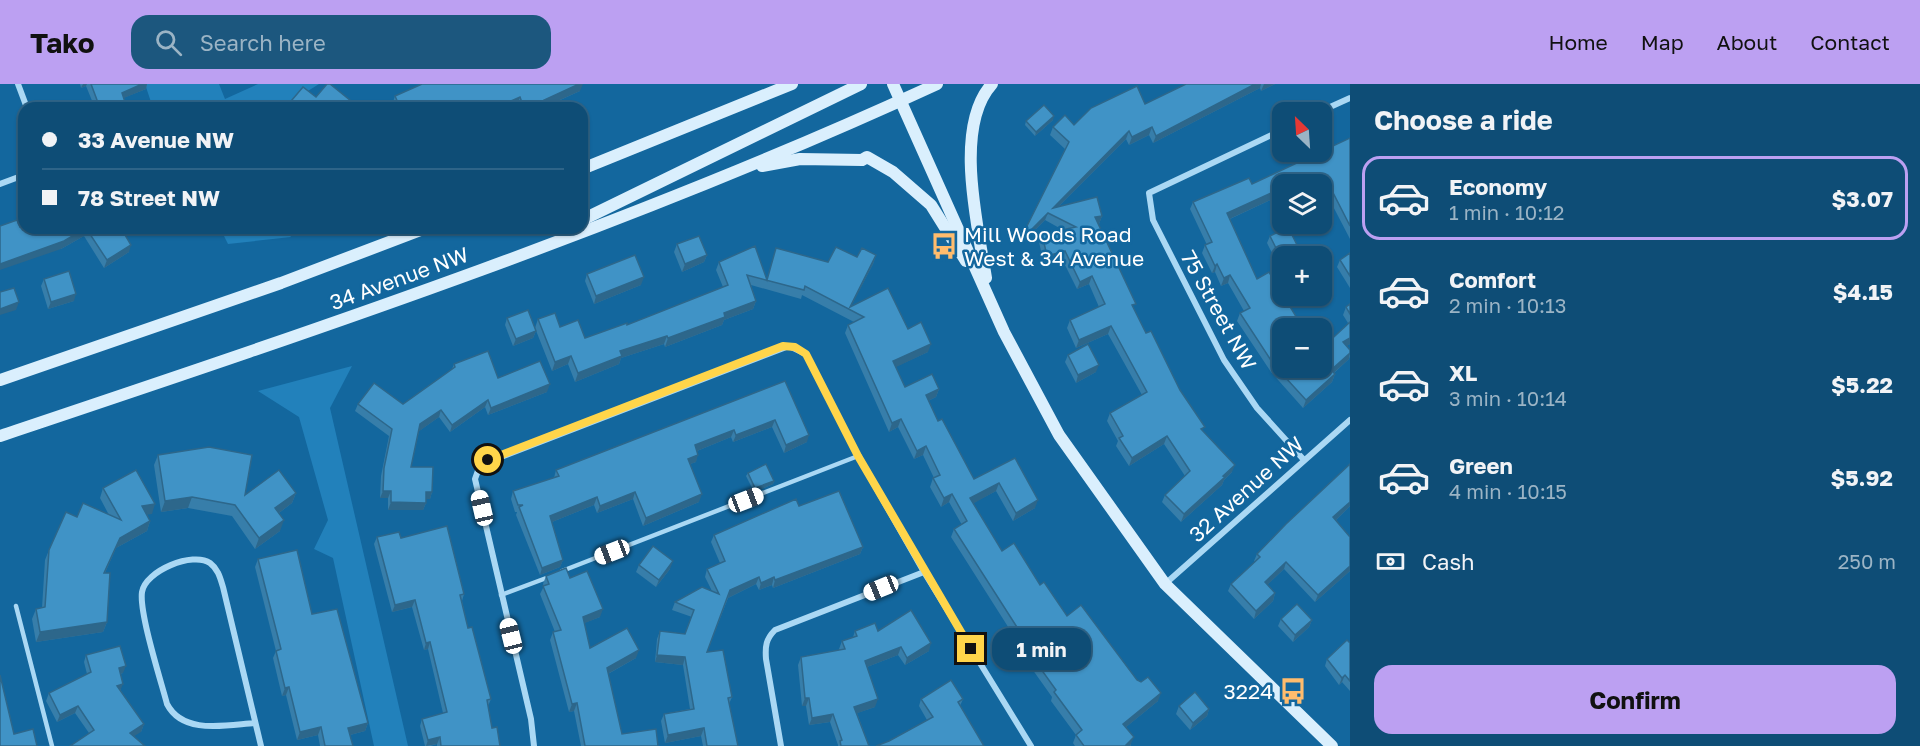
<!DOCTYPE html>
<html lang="en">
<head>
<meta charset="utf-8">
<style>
	body { margin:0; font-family:"Golos Text",sans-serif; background:#1c577e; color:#f1f3f6; height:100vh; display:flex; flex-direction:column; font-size:22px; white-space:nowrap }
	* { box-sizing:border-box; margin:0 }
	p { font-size:20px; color:#9bb4c5 }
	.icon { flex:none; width:33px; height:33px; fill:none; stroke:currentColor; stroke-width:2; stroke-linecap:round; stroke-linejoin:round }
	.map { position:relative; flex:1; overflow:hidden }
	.sheet { display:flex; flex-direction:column; background:#0e4d76; width:570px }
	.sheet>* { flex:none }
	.banner { position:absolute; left:18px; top:18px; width:570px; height:132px; border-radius:18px; box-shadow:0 2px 4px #0004,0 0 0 2px #2e6488; display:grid; align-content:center; height:132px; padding:0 24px; background:#0e4d76 }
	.needle { width:39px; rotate:335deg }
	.controls { position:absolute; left:1272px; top:18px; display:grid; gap:12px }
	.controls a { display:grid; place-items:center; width:60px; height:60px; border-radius:12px; background:#0e4d76; box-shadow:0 2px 4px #0004,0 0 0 2px #2e6488; font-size:30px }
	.end { position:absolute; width:27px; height:27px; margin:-14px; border:8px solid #ffd54a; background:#111; box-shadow:0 0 0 3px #111 }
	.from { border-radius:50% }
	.bubble { position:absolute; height:42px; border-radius:18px; background:#0e4d76; box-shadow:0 2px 4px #0004,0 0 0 2px #2e6488; font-size:20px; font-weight:700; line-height:42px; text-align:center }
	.car { position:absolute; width:18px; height:36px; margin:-18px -9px; border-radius:8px; box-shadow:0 0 4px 2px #0007; background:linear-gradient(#fff 24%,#345 0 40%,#fff 0 76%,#345 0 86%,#fff 0) }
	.banner b { display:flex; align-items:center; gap:21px; height:57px; font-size:22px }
	.banner b+b { border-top:2px solid #2e6488 }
	.banner i { width:15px; height:15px; background:#f1f3f6 }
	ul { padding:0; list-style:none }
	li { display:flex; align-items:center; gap:18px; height:84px; margin:0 12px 9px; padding:0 12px; border:3px solid transparent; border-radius:18px }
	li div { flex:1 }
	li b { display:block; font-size:22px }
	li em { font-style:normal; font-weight:700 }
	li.on { border-color:#bca0f2 }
	li>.icon { width:54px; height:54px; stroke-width:1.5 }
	h2 { padding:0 24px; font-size:27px; line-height:72px }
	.pay { display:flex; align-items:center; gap:15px; height:66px; padding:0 24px; font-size:22px }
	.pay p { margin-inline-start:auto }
	.primary-button { display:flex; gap:12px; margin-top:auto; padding:12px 24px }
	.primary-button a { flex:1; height:69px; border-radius:18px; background:#bca0f2; color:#111; font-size:24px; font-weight:700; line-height:69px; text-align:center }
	header { display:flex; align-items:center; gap:36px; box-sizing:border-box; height:84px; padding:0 30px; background:#bca0f2; color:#111 }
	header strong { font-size:28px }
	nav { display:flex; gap:33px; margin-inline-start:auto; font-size:21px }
	.search { width:420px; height:54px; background:#1c577e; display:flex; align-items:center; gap:15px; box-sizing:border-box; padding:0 21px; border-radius:18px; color:#9bb4c5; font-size:22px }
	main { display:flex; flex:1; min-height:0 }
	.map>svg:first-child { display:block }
	.green { fill:#2281bb }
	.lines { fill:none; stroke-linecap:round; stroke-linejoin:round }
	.lane { stroke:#aad8f4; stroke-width:4.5 }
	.street { stroke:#aad8f4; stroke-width:6 }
	.secondary { stroke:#daeffd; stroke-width:12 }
	.wall { fill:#377eaa }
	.shaded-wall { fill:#2d678b }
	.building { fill:#4093c6; stroke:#2d678b; stroke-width:1.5 }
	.route { stroke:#ffd54a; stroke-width:8 }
	.labels { text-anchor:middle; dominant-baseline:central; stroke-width:5; stroke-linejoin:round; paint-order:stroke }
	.poi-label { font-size:21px; fill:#fff; stroke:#13679e; text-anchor:start }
	.street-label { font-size:21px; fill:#fff; stroke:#13679e }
</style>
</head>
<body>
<header>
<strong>Tako</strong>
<div class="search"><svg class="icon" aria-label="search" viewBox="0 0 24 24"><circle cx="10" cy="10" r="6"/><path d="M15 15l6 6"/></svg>Search here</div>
<nav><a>Home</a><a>Map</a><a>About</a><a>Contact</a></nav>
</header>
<main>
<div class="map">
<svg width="1350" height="662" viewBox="0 0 1350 662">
	<rect width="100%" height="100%" fill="#13679e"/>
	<g class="green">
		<polygon points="145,0 219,0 225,15 258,0 319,0 281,24 153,24"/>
		<polygon points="220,144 285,144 291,153 228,160"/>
		<polygon points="352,282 330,324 408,662 374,662 333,474 314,465 328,436 299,333 258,307"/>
	</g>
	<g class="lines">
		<g class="lane">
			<polyline points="562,487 858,372"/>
			<polyline points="501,511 549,493"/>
			<polyline points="16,522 52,662"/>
		</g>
		<g class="street">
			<polyline points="18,0 27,24"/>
			<polyline points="1319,28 1350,14"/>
			<polyline points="1282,46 1149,109 1153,136 1224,276 1257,324 1304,376"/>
			<polyline points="0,100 24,91"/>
			<polyline points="1165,500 1350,336"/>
			<path d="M255,639C226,641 183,651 167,620C161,597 139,529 142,508C145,487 193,467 210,479C218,485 220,493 223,503L261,662"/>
			<polyline points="534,662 531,635 475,395 480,381 789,262 806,270 858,372 924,488 1031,662"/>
			<path d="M781,662L766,575C765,562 766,555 775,546L924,488"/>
		</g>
		<g class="secondary">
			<polyline points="893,0 1004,248 1059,351 1165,500 1332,662"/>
			<polyline points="762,82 800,75 862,76 867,73 893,88 931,121 966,177"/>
			<polyline points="582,85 792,0"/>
			<polyline points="582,136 861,0"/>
			<path d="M986,194C978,142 953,43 992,0"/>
			<polyline points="0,296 281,199 426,144"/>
			<path d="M0,352C316,246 634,140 937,0"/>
		</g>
	</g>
	<g class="wall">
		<polygon points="80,0 147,0 146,5 123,14 127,24 95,24 86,2 81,4"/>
		<polygon points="1186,0 1275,0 1261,7 1260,4 1153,59 1149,51 1129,61 1126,55 1059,122 1102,132 1099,140 1098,140 1134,225 1146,249 1180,306 1203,347 1232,388 1224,396 1222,401 1181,438 1162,418 1165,411 1185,392 1164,360 1129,382 1116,362 1118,357 1107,337 1110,329 1142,311 1108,250 1076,264 1067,244 1070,236 1099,223 1089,200 1077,205 1062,175 1044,180 1039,158 1042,150 1063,146 1045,136 1025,156 1022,154 1025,146 1065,65 1050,51 1053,43 1074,41 1145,20"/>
		<polygon points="580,7 547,22 547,24 518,24 517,22 393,24 392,21 395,12"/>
		<polygon points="1053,36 1035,52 1025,41 1026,37"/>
		<polygon points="1350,54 1350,155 1324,105 1322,106 1322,100 1282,100 1282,114 1281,111 1230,135 1257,195 1322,284 1348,239 1343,231 1346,223 1350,220 1350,260 1346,262 1350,266 1350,272 1349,275 1334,289 1335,290 1332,298 1303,324 1271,288 1237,237 1240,229 1244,227 1228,199 1221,202 1215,188 1212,189 1202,169 1205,161 1207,161 1190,125 1193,118 1252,100"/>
		<polygon points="20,143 123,144 122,146 129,168 104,184 84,152 61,165"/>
		<polygon points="1270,152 1295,170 1282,172 1282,176 1277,179 1267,159"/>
		<polygon points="677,160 707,171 704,178 682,188 674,168"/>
		<polygon points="776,164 828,178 857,173 876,171 873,180 851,222 908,245 928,268 895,283 905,303 939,305 936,313 928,317 938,337 974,395 1015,374 1035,424 1013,437 996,407 973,419 1002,467 1040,501 1067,532 1137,596 1158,617 1126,643 1131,661 1130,662 1075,662 1073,659 1076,651 1051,617 1052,613 1025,575 1026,571 951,453 954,445 962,441 949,418 941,423 930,403 933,394 934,394 923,371 914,375 898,343 889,348 845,249 848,241 854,238 802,211 801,215 751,201 756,217 753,225 724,236 722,241 665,263 664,260 621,274 619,280 575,298 568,280 552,287 535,244 538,235 560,243 585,254 627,241 723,203 716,186 719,178 767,195"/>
		<polygon points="1350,169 1350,204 1337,183 1340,176"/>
		<polygon points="587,190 641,201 594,220 585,197"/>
		<polygon points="44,195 74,217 48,225 41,202"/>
		<polygon points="507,234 536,247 533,254 513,262 505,241"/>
		<polygon points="1068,271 1096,288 1076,299 1065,278"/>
		<polygon points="454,280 498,294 547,308 488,331 485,323 450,348 439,333 419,347 411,383 432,408 430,415 426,415 426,419 423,426 388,426 388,414 380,414 381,392 389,352 355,327 358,320 403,320 452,285"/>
		<polygon points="785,297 807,358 784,369 772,343 733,358 731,353 697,367 696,378 690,380 699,418 643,442 633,415 597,429 594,421 552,438 563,476 560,483 540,491 516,431 517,428 515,428 511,415 513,407 554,394 556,386"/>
		<polygon points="158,371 245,411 296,409 292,419 279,429 280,447 255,465 232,432 188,424 161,428 154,381"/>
		<polygon points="1350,380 1350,422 1336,436 1350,453 1350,487 1315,518 1284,485 1267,501 1275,509 1273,517 1254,535 1228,507 1231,500 1255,478 1254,477 1257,470"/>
		<polygon points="748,389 774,397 773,400 754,408 746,392"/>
		<polygon points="103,404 152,430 147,430 150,437 147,447 116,464 105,489 107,538 103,548 36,558 32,535 36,525 42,524 45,476 49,466 77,433 109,431 100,414"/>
		<polygon points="799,422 863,463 860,470 773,504 772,501 759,506 756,500 728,514 707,568 732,613 729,620 738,662 703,662 701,652 665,659 661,637 664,630 690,625 683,581 655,578 657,555 660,547 685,550 692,533 672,526 675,518 712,507 705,493 707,485 720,479 711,458 714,451"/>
		<polygon points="377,453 401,454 464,510 462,517 468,544 491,615 488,622 492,644 500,662 437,662 437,660 430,662 425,662 420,642 422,635 443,629 428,565 424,566 412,523 392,528 374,460"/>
		<polygon points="258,475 312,530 368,639 365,647 350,651 353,662 320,662 318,651 297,656 286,611 282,612 273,574 276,567 255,483"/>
		<polygon points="639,481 670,485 656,503 636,488"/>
		<polygon points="546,492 570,494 600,533 584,539 590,564 636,574 608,590 622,650 658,662 581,662 574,627 569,628 550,556 553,548 555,548 540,510 544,502 543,500"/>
		<polygon points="1281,535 1312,536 1309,543 1293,558 1278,542"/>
		<polygon points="855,547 878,547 929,567 905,581 898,571 867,583 875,623 857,629 869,662 838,662 838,661 830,638 809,641 806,622 802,622 798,581 801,573 840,566 839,565 842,557 853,553"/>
		<polygon points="1350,559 1350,607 1342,598 1339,601 1325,582 1327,575"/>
		<polygon points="86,571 123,589 120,590 121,607 144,640 141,648 89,649 75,629 57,638 46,617 49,609 87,590 84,578"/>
		<polygon points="921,615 963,615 960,622 889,657 927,636 919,622"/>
		<polygon points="1179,622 1209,625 1207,632 1190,646 1176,630"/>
	</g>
	<g class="shaded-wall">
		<polygon points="83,0 87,0 86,2 81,4"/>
		<polygon points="142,0 147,0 146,5 119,16 122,9"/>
		<polygon points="579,0 583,0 580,7 542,24 544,16"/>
		<polygon points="1255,0 1261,0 1260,4 1153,59 1156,52"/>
		<polygon points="1264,0 1275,0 1261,7"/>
		<polygon points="520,13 517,22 511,24 495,24"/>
		<polygon points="1054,32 1053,36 1035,52 1036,48"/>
		<polygon points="1152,43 1149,51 1129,61 1132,53"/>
		<polygon points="1129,47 1126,55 1051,130 1053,124"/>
		<polygon points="1327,97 1324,105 1322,106 1322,100 1320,100"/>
		<polygon points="1282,104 1281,111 1225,137 1227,129"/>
		<polygon points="1048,129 1045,136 1025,156 1028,149"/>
		<polygon points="1102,132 1099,140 1092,141 1095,133"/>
		<polygon points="86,144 84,152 61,165 0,186 0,180"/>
		<polygon points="131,161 129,168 104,184 107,176"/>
		<polygon points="1298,163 1295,170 1290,172 1282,172 1282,176 1277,179 1280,172"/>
		<polygon points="1065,167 1062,175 1044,180 1047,172"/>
		<polygon points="707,171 704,178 682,188 685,180"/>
		<polygon points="876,171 873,180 850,225 849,225"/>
		<polygon points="1217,180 1215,188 1212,189 1215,182"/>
		<polygon points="1230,191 1228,199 1221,202 1224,194"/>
		<polygon points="1092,192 1089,200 1077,205 1080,198"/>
		<polygon points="644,193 641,201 594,220 596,212"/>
		<polygon points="76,210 74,217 48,225 51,218"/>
		<polygon points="756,217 753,225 724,236 722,241 665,263 668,254 724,229"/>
		<polygon points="19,218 16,226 0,231 0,225"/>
		<polygon points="1111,242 1108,250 1076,264 1079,256"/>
		<polygon points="536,247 533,254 513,262 516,255"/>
		<polygon points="667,252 664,260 621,274 619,280 575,298 578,289 620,267"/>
		<polygon points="1350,254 1350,260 1340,266 1343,258"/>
		<polygon points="931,260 928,268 890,286 893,277"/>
		<polygon points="1350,269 1349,275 1328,294 1331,286"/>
		<polygon points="571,272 568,280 552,287 555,278"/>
		<polygon points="1099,281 1096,288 1076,299 1078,291"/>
		<polygon points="1335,290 1332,298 1303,324 1306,316"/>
		<polygon points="550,300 547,308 488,331 491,324"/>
		<polygon points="939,305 936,313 922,320 926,311"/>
		<polygon points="488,316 485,323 450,348 452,341"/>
		<polygon points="441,326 439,333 418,348 420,340"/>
		<polygon points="901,335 898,343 889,348 892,339"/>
		<polygon points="775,336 772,343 733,358 736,351"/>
		<polygon points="734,346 731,353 692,369 695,361"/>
		<polygon points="809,351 807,358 784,369 786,361"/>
		<polygon points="1167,352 1164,360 1129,382 1132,374"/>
		<polygon points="926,362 923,371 914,375 917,367"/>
		<polygon points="698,371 696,378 685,382 688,375"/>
		<polygon points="1235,381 1232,388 1224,396 1222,401 1181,438 1184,430"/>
		<polygon points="774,397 773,400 754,408 755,404"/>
		<polygon points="999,399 996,407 967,423 970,414"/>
		<polygon points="383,407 391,407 388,414 380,414"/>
		<polygon points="426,408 432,408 430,415 423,415"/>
		<polygon points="635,408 633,415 597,429 600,422"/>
		<polygon points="296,409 292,419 271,435 275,424"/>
		<polygon points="702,410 699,418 643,442 646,434"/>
		<polygon points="952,410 949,418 941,423 944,414"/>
		<polygon points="192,413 188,424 161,428 165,417"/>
		<polygon points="597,413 594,421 547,440 550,432"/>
		<polygon points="1038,416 1035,424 1013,437 1016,429"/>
		<polygon points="391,418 426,419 423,426 388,426"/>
		<polygon points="1350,418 1350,422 1331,441 1333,433"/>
		<polygon points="155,420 152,430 138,432 142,422"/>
		<polygon points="284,436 280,447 255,465 259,454"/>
		<polygon points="150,437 147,447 116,464 100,499 120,454"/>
		<polygon points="863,463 860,470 773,504 775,496"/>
		<polygon points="563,476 560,483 540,491 542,484"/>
		<polygon points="673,477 670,485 656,503 659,496"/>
		<polygon points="1286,478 1284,485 1262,506 1265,498"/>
		<polygon points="1350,482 1350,487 1315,518 1318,511"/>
		<polygon points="759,493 756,500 728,514 730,506"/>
		<polygon points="774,493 772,501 759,506 761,499"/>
		<polygon points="1275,509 1273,517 1254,535 1256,527"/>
		<polygon points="415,516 412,523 392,528 395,521"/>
		<polygon points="603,525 600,533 580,541 583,533"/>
		<polygon points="1312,536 1309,543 1293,558 1295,551"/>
		<polygon points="107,538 103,548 36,558 40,548"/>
		<polygon points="430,558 428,565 424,566 426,559"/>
		<polygon points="931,559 929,567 905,581 907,574"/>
		<polygon points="901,563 898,571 862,585 865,577"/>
		<polygon points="639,566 636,574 604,592 607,584"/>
		<polygon points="657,571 685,573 683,581 655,578"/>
		<polygon points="126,582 123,589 116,591 119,584"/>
		<polygon points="1345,591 1342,598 1339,601 1342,594"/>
		<polygon points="123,600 120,607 117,602"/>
		<polygon points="289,603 286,611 282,612 285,604"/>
		<polygon points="1161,609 1158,617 1120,648 1123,640"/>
		<polygon points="805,614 809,614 806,622 802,622"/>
		<polygon points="878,615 875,623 852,631 854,623"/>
		<polygon points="577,619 574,627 569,628 572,620"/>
		<polygon points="78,622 75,629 57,638 60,631"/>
		<polygon points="1209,625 1207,632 1190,646 1193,639"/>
		<polygon points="833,630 830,638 809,641 812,634"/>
		<polygon points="368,639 365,647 346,652 348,644"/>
		<polygon points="144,640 141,648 128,656 130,649"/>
		<polygon points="321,643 318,651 297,656 300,648"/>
		<polygon points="704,644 701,652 665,659 668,651"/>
		<polygon points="440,653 437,660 426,662 428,656"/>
		<polygon points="1134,653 1130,662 1125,662"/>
	</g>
	<g class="building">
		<polygon points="91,0 142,0 122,9 127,24 100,24"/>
		<polygon points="327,0 330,0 351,17 346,24 287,24 286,23 303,3 316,13"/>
		<polygon points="422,0 579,0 544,16 548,24 524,24 520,13 495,24 385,24 400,23 395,12"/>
		<polygon points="1186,0 1255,0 1156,52 1152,43 1132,53 1129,47 1053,124 1097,113 1102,132 1095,133 1136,220 1132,221 1146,249 1151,247 1180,306 1205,343 1201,345 1235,381 1223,392 1225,393 1184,430 1165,411 1190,387 1167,352 1132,374 1119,354 1123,352 1110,329 1147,308 1111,242 1079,256 1070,236 1105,220 1092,192 1080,198 1065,167 1047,172 1042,150 1076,143 1048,129 1028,149 1025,146 1069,58 1053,43 1065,31 1074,41 1091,24 1137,2 1145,20"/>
		<polygon points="1044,21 1054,32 1036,48 1026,37"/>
		<polygon points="1350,54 1350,142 1327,97 1320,100 1282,100 1282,104 1227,129 1257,195 1269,188 1303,244 1282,244 1282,284 1322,284 1322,264 1350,238 1350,254 1343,258 1350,266 1350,269 1331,286 1335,290 1306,316 1274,281 1240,229 1250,224 1230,191 1224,194 1217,180 1215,182 1205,161 1212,158 1193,118 1249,94 1252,100"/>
		<polygon points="17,136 20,143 24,141 24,144 121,144 131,161 107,176 86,144 64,157 0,180 0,142"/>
		<polygon points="1288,143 1298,163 1280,172 1270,152"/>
		<polygon points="699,152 707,171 685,180 677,160"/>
		<polygon points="755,162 767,196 776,164 828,178 836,163 857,173 862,164 876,171 850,223 888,204 908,245 921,238 931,260 893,277 905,303 932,290 939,305 926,311 938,337 942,335 974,395 1015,374 1038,416 1016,429 999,399 970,414 1002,467 1014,459 1040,501 1044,498 1067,532 1081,521 1137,596 1141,598 1148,593 1161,609 1123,640 1134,653 1125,662 1084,662 1076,651 1082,646 1054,608 1056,606 1028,567 1031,565 954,445 967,437 952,410 944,414 933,394 940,391 926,362 917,367 901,335 892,339 848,241 864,233 805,202 804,206 747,191 756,217 724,229 725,233 668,254 667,252 620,267 622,272 578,289 571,272 555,278 538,235 555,229 560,243 578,236 585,254 627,239 627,241 728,201 719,178"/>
		<polygon points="1350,169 1350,192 1340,176"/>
		<polygon points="635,171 644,193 596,212 587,190"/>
		<polygon points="69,187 76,210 51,218 44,195"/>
		<polygon points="14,204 19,218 0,225 0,208"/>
		<polygon points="1350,220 1350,230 1346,223"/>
		<polygon points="528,226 536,247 516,255 507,234"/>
		<polygon points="1088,260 1099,281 1078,291 1068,271"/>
		<polygon points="488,267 498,294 540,277 550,300 491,324 488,316 452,341 441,326 420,340 411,383 433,383 432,408 426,408 426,419 391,418 391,407 383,407 384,384 392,345 358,320 374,299 403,320 455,283 454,280"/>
		<polygon points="785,297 809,351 786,361 775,336 736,351 734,346 695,361 698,371 688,375 702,410 646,434 635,408 600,422 597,413 550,432 563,476 542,484 519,423 523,421 518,421 513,407 559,392 556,386"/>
		<polygon points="209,363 252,371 245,411 279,386 296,409 275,424 284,436 259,454 235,421 192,413 165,417 158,371"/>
		<polygon points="766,380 774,397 755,404 748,389"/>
		<polygon points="1350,380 1350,418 1333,433 1350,453 1350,482 1318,511 1286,478 1265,498 1275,509 1256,527 1231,500 1260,473 1257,470 1286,440"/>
		<polygon points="136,386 155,420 142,422 150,437 120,454 104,489 110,489 107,538 40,548 36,525 45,523 49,466 66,428 77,433 83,419 121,436 103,404"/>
		<polygon points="839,407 863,463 775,496 774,493 761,499 759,493 730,506 707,568 723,566 732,613 728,614 738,662 707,662 704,644 668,651 664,630 694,625 685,573 657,571 660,547 685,550 694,526 675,518 702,503 719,510 707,485 725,477 714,451 796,415 799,422"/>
		<polygon points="447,442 464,510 460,511 468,544 472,543 491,615 487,616 492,644 497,643 500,662 441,662 440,653 428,656 422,635 447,628 430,558 426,559 415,516 395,521 377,453 399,448 401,454"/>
		<polygon points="653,462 673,477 659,496 639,481"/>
		<polygon points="297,466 312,530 337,525 368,639 348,644 353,662 325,662 321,643 300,648 289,603 285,604 276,567 281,565 258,475"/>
		<polygon points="566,484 570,494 587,487 603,525 583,533 590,564 627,544 639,566 607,584 622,650 656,645 658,662 585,662 577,619 572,620 553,548 561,546 543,502 549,500 546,492"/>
		<polygon points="1297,520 1312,536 1295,551 1281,535"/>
		<polygon points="911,526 931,559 907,574 901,563 865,577 878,615 854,623 869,662 841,662 840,657 842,656 833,630 812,634 809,614 805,614 801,573 845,565 842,557 857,552 855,547 875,539 878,547"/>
		<polygon points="1347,556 1350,559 1350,597 1345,591 1342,594 1327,575"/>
		<polygon points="120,562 126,582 119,584 123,600 117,602 144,640 130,649 145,662 70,662 94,646 78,622 60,631 49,609 91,588 86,571"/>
		<polygon points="0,591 14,650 33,645 37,662 0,662"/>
		<polygon points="951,596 963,615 958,618 984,662 876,662 889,657 933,633 921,615"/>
		<polygon points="1195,608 1209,625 1193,639 1179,622"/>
	</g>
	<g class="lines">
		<polyline class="route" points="488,376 783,262 795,263 806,270 858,372 971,565"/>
	</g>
	<defs>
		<symbol id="bus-bare" viewBox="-9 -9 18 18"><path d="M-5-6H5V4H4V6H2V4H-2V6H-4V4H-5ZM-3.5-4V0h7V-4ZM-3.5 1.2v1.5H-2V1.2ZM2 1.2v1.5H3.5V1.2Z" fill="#ffbc6d" stroke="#13679e" stroke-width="2.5" paint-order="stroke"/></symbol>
	</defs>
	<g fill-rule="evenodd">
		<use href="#bus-bare" x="925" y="143" width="38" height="38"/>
		<use href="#bus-bare" x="1274" y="588" width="38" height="38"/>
	</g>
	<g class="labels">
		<g class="poi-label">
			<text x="964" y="150">Mill Woods Road<tspan x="964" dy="24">West &amp; 34 Avenue</tspan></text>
			<text x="1273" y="607" text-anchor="end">3224</text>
		</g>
		<g class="street-label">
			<text transform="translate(399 194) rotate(-20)">34 Avenue NW</text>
			<text transform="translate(1219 226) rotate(61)">75 Street NW</text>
			<text transform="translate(1246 405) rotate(-42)">32 Avenue NW</text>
		</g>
	</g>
</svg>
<div class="controls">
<a><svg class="needle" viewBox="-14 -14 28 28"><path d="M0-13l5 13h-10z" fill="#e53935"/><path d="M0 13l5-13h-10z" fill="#9bb4c5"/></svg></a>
<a><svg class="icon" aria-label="layers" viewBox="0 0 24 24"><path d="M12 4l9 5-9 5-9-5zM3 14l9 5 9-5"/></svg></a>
<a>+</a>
<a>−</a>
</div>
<i class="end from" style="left:488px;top:376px"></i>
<i class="end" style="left:971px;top:565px"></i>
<div class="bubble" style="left:992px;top:544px;width:99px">1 min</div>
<i class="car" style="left:746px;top:416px;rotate:69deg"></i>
<i class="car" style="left:482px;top:424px;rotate:347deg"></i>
<i class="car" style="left:612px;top:468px;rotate:249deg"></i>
<i class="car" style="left:881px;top:504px;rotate:248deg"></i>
<i class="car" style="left:511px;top:552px;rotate:346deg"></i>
<div class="banner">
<b><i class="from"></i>33 Avenue NW</b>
<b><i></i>78 Street NW</b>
</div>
</div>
<section class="sheet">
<h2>Choose a ride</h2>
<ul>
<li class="on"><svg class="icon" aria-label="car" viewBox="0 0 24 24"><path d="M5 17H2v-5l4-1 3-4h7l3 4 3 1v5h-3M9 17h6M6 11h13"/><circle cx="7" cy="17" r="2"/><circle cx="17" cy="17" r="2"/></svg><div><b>Economy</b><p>1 min · 10:12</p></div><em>$3.07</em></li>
<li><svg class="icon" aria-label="car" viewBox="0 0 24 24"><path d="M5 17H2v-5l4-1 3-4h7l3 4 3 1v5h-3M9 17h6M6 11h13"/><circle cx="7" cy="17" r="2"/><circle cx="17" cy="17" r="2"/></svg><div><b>Comfort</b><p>2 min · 10:13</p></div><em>$4.15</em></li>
<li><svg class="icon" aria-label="car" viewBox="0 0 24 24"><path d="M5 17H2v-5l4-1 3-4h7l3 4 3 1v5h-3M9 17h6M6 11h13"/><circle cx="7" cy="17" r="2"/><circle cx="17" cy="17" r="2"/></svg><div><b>XL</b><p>3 min · 10:14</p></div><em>$5.22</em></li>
<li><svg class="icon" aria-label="car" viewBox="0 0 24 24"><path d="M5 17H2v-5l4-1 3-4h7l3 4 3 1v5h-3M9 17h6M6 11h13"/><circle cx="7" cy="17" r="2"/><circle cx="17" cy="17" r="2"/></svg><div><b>Green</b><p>4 min · 10:15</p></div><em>$5.92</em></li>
</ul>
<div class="pay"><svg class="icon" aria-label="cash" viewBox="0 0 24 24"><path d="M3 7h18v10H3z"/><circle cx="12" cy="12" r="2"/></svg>Cash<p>250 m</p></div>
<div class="primary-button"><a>Confirm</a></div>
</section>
</main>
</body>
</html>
